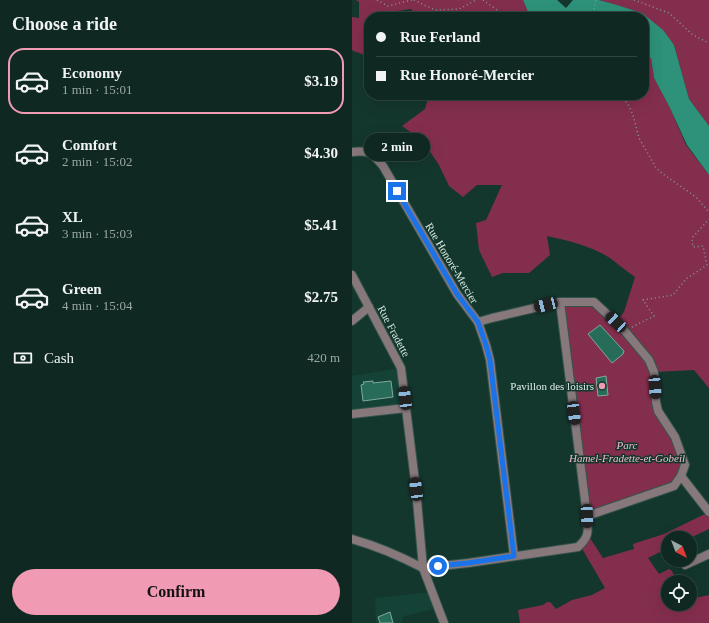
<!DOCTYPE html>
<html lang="en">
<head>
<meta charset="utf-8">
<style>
	body { margin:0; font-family:Georgia,serif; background:#18312a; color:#f1f3f6; height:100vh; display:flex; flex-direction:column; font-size:15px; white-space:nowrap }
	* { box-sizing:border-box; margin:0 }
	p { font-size:13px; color:#9ba6a5 }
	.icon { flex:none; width:22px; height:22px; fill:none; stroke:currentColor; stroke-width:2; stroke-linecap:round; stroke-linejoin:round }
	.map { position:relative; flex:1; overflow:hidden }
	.sheet { display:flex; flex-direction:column; background:#0f2922; width:352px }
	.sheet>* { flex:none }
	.guide { position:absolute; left:12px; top:12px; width:285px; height:88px; border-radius:16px; box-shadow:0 4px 16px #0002,0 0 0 1px #2f4540; display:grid; align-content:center; height:88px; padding:0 12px; background:#0f2922 }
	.needle { width:26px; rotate:138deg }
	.fabs { position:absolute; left:309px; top:531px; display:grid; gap:8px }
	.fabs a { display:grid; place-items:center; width:36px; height:36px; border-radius:50%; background:#0f2922; box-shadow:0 4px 16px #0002,0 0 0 1px #2f4540; font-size:20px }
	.end { position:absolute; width:18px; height:18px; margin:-9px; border:5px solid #1a73e8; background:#fff; box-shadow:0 0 0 2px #fff }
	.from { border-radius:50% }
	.bubble { position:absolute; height:28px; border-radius:14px; background:#0f2922; box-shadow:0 4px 16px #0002,0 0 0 1px #2f4540; font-size:13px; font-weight:700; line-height:28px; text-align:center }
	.car { position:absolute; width:12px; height:24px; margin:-12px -6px; border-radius:5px; box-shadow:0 0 3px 1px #0007; background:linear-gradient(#222 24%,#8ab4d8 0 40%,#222 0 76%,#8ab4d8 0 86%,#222 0) }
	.guide b { display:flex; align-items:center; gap:14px; height:38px; font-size:15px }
	.guide b+b { border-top:1px solid #2f4540 }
	.guide i { width:10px; height:10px; background:#f1f3f6 }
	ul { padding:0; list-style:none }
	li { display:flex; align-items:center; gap:12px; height:66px; margin:0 8px 6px; padding:0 4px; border:2px solid transparent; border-radius:16px }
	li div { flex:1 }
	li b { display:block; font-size:15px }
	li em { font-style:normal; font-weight:700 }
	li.selected { border-color:#f19ab4 }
	li>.icon { width:36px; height:36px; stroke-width:1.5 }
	h2 { padding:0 12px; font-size:18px; line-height:48px }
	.pay { display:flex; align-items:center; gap:10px; height:44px; padding:0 12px; font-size:15px }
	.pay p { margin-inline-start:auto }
	.button { display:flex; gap:8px; margin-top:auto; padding:8px 12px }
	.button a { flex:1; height:46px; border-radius:24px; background:#f19ab4; color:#111; font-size:16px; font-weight:700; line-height:46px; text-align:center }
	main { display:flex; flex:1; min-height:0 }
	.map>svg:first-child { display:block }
	.built { fill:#154237 }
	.green { fill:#842e4e }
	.water { fill:#2d9279 }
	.building { fill:#276b59; stroke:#83a89c }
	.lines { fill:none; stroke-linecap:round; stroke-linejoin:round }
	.minor-casing { stroke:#34544b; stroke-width:10 }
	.path { stroke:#809a92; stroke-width:1.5; stroke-dasharray:1 3; stroke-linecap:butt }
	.minor { stroke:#87787c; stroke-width:8 }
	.route { stroke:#1a73e8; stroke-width:5 }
	.poi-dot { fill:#f19ab4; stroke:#14372d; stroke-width:1.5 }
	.labels { text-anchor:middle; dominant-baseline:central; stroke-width:3; stroke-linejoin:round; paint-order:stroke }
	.street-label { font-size:11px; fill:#daede6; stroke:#14372d }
	.poi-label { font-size:11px; fill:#daede6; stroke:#14372d; text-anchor:end }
	.park-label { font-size:11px; font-style:italic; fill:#f1bdcb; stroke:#14372d }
</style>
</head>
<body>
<main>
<section class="sheet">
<h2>Choose a ride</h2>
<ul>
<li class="selected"><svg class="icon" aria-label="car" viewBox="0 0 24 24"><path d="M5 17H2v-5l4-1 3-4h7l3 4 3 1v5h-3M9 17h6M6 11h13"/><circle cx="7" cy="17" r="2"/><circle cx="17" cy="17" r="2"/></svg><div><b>Economy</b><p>1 min · 15:01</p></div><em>$3.19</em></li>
<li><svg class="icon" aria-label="car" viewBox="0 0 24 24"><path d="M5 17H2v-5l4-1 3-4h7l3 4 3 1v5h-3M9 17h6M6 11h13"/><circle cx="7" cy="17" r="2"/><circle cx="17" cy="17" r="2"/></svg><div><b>Comfort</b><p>2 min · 15:02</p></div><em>$4.30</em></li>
<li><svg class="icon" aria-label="car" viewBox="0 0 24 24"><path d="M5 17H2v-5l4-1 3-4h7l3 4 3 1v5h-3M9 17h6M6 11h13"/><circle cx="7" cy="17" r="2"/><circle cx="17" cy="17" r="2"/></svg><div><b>XL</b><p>3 min · 15:03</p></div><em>$5.41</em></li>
<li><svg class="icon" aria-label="car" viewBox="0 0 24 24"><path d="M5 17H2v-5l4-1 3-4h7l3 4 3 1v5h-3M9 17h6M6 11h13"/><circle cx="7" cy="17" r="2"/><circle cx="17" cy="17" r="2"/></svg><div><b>Green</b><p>4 min · 15:04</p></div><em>$2.75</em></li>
</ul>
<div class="pay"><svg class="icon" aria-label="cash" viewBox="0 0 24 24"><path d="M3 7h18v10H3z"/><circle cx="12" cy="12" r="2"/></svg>Cash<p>420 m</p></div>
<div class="button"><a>Confirm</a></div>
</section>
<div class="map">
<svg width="357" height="623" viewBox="0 0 357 623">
	<rect width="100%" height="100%" fill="#14372d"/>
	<g class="built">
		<polygon points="49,368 54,408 0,414 0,376"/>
		<polygon points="80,592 86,608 52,616 49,623 24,623 23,598"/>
	</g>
	<g class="green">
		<polygon points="4,0 171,0 178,17 60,17 60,9 37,12 33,17 17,17 17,56 1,51 0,49 0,17 7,18 7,2"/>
		<polygon points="247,0 357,0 357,126 337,99 322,45 290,13"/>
		<path d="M292,55L299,58L302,78L318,108L334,145L357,175V388L342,370L302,372L304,402L333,465L322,486L235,516L208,302H242L264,322L272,312L283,277C274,271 266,264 258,258C239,246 217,241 195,236L198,255L177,273H151L140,277L127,250L124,223L134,220L150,185H125L111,197L97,186L87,165L71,141L50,126L73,109L77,95H292Z"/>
		<polygon points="357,512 357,529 338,538 316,538 316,548 296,558 307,574 317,569 320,571 325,582 316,582 316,604 338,604 338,599 357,595 357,623 168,623 166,610 191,605 195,602 198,602 204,609 220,600 240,595 253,588 228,545 236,535 251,558 282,549 281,544 312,534"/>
	</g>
	<polygon class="water" points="171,0 205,0 214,8 221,0 247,0 265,5 290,13 311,30 322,45 337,99 357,126 357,175 335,145 318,108 302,78 299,58 292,55 292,17 178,17"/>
	<g class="building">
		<polygon points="248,325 272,351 271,354 260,363 236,334"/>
		<polygon points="254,376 256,395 246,396 244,378"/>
		<polygon points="21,381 21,383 39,381 41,397 11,401 9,385 12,384 11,382"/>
		<polygon points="38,612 41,623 28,623 26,617"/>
	</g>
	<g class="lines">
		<defs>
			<g id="minor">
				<path d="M0,152C17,150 20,153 31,166L105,294L126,322L134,345L138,360L162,556"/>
				<polyline points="0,275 49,368 64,489 71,568 92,623"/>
				<polyline points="0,321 17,307"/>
				<polyline points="126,322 140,318 208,302 242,302 272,330 297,360 302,372 304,402 306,411 323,437 333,465 329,476 322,486 235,516"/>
				<polyline points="0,414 54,408"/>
				<polyline points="329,476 357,512"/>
				<path d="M0,539C25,546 48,556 71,568"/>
				<polyline points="333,565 357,554"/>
				<path d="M71,568L116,563L226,547C238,536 236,531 235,516L208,302"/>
			</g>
		</defs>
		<use href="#minor" class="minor-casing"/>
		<g class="path">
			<polyline points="25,0 36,6 60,0"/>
			<polyline points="62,0 83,10 107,9 124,0"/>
			<polyline points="131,0 155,17"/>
			<polyline points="282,0 317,13 341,35 357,43"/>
			<polyline points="240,17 244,0"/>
			<polyline points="269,95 277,106 281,115 287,138 304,168 311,174 344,197 357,212"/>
			<polyline points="280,327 302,316 291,300 321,295 334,279 355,265 351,246 341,247 340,238 357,219"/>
		</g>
		<use href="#minor" class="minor"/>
	</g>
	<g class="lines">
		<polyline class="route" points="45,191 105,294 126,322 134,345 138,360 162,556 116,563 86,566"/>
	</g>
	<circle class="poi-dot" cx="250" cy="386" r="4"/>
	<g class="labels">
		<g class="street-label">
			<text transform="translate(100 263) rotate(59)">Rue Honoré-Mercier</text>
			<text transform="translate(42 331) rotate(62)">Rue Fradette</text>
		</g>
		<g class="poi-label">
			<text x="242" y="386">Pavillon des loisirs</text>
		</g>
		<g class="park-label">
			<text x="275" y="445">Parc<tspan x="275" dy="13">Hamel-Fradette-et-Gobeil</tspan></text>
		</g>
	</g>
</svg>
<div class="fabs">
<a><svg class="needle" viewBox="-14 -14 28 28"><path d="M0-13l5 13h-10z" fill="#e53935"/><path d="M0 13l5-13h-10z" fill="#9ba6a5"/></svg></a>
<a><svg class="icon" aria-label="locate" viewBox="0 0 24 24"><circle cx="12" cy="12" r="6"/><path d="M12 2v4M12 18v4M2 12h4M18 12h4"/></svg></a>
</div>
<i class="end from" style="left:86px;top:566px"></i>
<i class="end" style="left:45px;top:191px"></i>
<div class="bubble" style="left:12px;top:133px;width:66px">2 min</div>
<i class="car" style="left:194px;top:305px;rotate:256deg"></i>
<i class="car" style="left:264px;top:322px;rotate:313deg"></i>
<i class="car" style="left:303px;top:387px;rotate:176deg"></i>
<i class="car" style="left:53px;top:398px;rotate:353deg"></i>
<i class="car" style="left:222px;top:413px;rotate:173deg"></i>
<i class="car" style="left:64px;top:489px;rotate:353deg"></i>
<i class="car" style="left:235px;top:516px;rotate:178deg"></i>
<div class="guide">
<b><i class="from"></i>Rue Ferland</b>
<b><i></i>Rue Honoré-Mercier</b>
</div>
</div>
</main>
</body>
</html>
